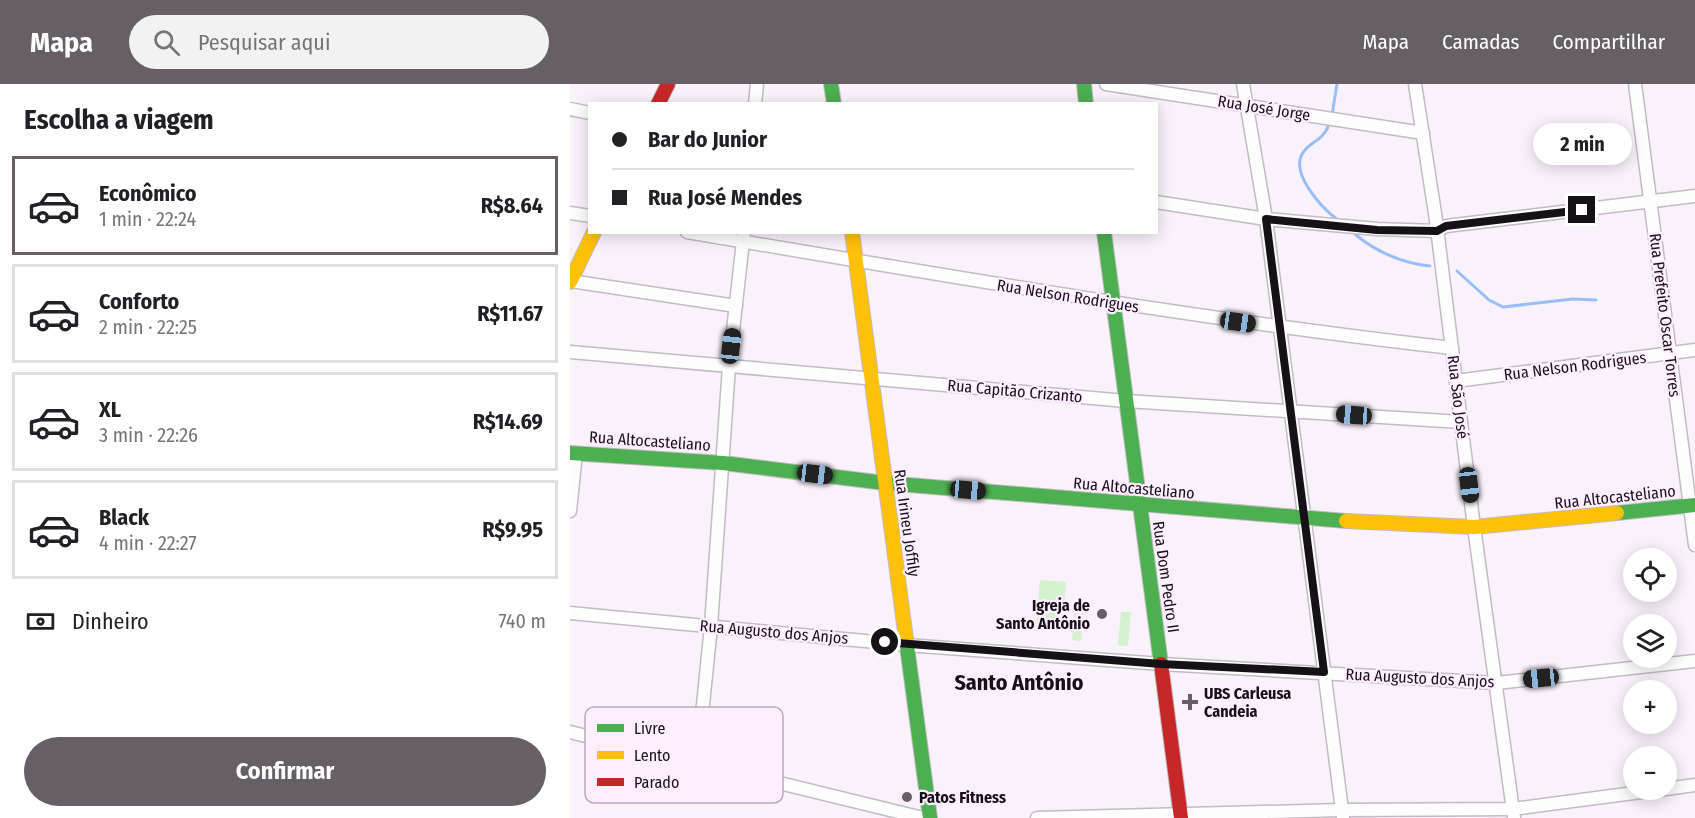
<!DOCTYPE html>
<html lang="pt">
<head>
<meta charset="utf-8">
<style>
	body { margin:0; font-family:"Fira Sans Condensed",sans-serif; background:#f2f2f2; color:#202124; height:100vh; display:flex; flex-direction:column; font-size:22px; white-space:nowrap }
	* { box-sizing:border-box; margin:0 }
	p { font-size:20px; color:#757577 }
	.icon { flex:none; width:33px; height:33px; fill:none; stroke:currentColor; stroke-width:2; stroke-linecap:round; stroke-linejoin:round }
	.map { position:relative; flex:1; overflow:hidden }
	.drawer { display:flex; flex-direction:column; background:#fff; width:570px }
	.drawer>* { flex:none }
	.hud { position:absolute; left:18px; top:18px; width:570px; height:132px; border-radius:0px; box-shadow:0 3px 15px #0003; display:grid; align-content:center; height:132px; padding:0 24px; background:#fff }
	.controls { position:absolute; left:1053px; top:464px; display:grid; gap:12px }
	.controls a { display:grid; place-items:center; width:54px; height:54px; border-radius:50%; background:#fff; box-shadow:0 3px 15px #0003; font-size:30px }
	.end { position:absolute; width:27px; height:27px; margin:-14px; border:8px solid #161116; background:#fff; box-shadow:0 0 0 3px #fff }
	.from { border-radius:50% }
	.bubble { position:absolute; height:42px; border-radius:21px; background:#fff; box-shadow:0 3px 15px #0003; font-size:20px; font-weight:700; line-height:42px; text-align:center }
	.car { position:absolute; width:18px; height:36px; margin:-18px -9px; border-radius:8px; box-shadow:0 0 4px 2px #0007; background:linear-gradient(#222 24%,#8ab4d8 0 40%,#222 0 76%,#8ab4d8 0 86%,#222 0) }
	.hud b { display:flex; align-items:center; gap:21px; height:57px; font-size:22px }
	.hud b+b { border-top:2px solid #e0e0e0 }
	.hud i { width:15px; height:15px; background:#202124 }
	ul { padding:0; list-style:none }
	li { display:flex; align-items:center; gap:18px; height:99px; margin:0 12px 9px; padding:0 12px; border:3px solid #e0e0e0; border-radius:0px }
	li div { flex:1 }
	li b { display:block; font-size:22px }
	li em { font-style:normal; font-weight:700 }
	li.on { border-color:#666066 }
	li>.icon { width:54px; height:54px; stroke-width:1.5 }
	h2 { padding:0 24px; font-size:27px; line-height:72px }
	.pay { display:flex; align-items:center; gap:15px; height:66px; padding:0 24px; font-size:22px }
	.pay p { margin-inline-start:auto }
	.action { display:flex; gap:12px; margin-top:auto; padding:12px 24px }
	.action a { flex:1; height:69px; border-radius:36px; background:#666066; color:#fff; font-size:24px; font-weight:700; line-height:69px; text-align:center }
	header { display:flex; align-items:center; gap:36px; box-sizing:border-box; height:84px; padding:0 30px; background:#666066; color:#fff }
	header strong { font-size:28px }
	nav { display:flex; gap:33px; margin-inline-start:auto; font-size:21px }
	.search { width:420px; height:54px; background:#f2f2f2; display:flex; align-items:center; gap:15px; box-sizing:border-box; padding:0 21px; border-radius:33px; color:#757577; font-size:22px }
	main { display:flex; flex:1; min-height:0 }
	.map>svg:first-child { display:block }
	.garden { fill:#d2f1cc }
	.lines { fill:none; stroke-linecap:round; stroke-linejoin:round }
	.stream { stroke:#97bef5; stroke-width:3 }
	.street-casing { stroke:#c1bbc2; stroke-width:15 }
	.fast-casing { stroke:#c1bbc2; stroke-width:16 }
	.slow-casing { stroke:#c1bbc2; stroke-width:16 }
	.jam-casing { stroke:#c1bbc2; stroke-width:16 }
	.street { stroke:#fefdfe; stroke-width:12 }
	.fast { stroke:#4caf50; stroke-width:14 }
	.slow { stroke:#ffc107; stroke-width:14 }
	.jam { stroke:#c62828; stroke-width:14 }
	.route { stroke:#161116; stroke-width:8 }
	.poi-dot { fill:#666066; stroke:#feeeff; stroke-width:2 }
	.labels { text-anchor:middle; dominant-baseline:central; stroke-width:4.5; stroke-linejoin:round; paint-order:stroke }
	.street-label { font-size:16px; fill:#161116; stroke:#feeeff }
	.poi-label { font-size:16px; font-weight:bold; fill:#161116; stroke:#feeeff; text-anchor:start }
	.district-label { font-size:22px; font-weight:bold; fill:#161116; stroke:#feeeff }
	.key { fill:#feeeff; stroke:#b8acb9; stroke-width:1.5 }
	.key-label { font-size:16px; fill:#161116 }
</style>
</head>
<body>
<header>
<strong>Mapa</strong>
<div class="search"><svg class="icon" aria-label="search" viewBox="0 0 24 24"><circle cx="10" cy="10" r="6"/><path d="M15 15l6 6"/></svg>Pesquisar aqui</div>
<nav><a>Mapa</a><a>Camadas</a><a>Compartilhar</a></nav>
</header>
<main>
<section class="drawer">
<h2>Escolha a viagem</h2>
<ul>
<li class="on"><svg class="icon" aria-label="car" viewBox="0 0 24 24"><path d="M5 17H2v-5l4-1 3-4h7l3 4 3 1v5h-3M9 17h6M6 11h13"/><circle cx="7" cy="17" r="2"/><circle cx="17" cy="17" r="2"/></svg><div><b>Econômico</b><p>1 min · 22:24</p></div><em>R$8.64</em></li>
<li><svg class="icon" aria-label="car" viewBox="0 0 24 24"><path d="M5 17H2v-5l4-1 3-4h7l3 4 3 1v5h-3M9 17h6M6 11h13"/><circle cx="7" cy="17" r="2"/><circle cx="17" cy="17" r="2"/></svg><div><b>Conforto</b><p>2 min · 22:25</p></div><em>R$11.67</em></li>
<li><svg class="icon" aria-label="car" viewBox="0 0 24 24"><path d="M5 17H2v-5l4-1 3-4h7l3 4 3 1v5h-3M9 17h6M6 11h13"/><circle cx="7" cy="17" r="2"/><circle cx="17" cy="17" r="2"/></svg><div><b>XL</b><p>3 min · 22:26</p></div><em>R$14.69</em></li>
<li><svg class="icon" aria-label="car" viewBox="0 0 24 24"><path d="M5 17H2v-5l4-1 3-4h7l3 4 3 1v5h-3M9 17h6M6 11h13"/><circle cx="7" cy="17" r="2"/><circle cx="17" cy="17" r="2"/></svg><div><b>Black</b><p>4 min · 22:27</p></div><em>R$9.95</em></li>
</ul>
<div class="pay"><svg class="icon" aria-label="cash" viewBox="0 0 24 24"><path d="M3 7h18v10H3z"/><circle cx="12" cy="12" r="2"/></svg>Dinheiro<p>740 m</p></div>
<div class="action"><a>Confirmar</a></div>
</section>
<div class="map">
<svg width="1125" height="734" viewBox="0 0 1125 734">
	<rect width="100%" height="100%" fill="#faf2fb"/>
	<g class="garden">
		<polygon points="470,496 496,498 492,546 466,544"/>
		<polygon points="505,523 514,524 511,557 502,556"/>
		<polygon points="551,528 561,528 558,562 548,561"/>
	</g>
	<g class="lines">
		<g class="stream">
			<polyline points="762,31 767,0"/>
			<path d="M758,43C752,56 743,57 735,66C716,87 753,125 769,137"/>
			<path d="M786,151C808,169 832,179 860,182"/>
			<polyline points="887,187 919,216 933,223 1003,215 1026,216"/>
		</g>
		<defs>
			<g id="street">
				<polyline points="536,0 853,49"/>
				<polyline points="673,0 696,135 773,734"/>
				<polyline points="845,0 866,136 904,443 944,734"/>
				<polyline points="1065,0 1125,461"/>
				<polyline points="185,20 187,0"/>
				<polyline points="0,25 20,29"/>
				<polyline points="586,118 696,135 807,145 867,147 876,142 1125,112"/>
				<polyline points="0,129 20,132"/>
				<path d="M117,148C371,191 625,235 882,264"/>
				<polyline points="0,197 166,222"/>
				<polyline points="0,268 556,317 891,338"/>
				<polyline points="886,297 1125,266"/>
				<polyline points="0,427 6,369"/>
				<polyline points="0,529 337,561 591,580 927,599 1125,577"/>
				<polyline points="0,648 353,734"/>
				<polyline points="127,679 141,542 159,282 174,148"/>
				<polyline points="1096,705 1125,701"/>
				<polyline points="467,734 772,726 943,725 1094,705"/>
			</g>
			<g id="fast">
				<polyline points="261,0 264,20"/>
				<polyline points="514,0 516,20"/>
				<polyline points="534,148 591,580"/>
				<polyline points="0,369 153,379 315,399 776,437"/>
				<polyline points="1047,429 1125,421"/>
				<polyline points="336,555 360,734"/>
			</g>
			<g id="slow">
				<polyline points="282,148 336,555"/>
				<polyline points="0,198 24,148"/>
				<polyline points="776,437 904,443 1047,429"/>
			</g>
			<g id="jam">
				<polyline points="88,20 98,0"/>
				<polyline points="591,580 611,734"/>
			</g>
		</defs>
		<use href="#street" class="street-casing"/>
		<use href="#fast" class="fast-casing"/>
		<use href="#slow" class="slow-casing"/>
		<use href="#jam" class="jam-casing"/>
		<use href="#street" class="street"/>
		<use href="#fast" class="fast"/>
		<use href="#slow" class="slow"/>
		<use href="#jam" class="jam"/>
	</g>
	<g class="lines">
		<polyline class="route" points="315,558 591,580 754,588 696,135 807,146 867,147 876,142 1012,126"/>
	</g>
	<g class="poi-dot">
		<circle cx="532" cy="530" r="6"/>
		<path d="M617 609h6v6h6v6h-6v6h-6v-6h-6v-6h6z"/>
		<circle cx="337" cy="713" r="6"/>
	</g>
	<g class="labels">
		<g class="street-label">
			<text transform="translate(694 24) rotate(9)">Rua José Jorge</text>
			<text transform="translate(498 212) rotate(9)">Rua Nelson Rodrigues</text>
			<text transform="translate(1095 231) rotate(83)">Rua Prefeito Oscar Torres</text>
			<text transform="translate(1005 282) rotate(-7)">Rua Nelson Rodrigues</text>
			<text transform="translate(445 307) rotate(5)">Rua Capitão Crizanto</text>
			<text transform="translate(888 313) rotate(83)">Rua São José</text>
			<text transform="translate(80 357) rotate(4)">Rua Altocasteliano</text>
			<text transform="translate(564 404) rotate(5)">Rua Altocasteliano</text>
			<text transform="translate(1045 413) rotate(-6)">Rua Altocasteliano</text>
			<text transform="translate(337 439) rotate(82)">Rua Irineu Joffily</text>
			<text transform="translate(596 493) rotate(82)">Rua Dom Pedro II</text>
			<text transform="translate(204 548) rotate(5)">Rua Augusto dos Anjos</text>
			<text transform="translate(850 594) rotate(3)">Rua Augusto dos Anjos</text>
		</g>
		<g class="poi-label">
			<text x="520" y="521" text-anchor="end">Igreja de<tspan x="520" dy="18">Santo Antônio</tspan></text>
			<text x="634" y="609">UBS Carleusa<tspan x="634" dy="18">Candeia</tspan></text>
			<text x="349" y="713">Patos Fitness</text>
		</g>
		<g class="district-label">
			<text x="449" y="598">Santo Antônio</text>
		</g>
	</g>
	<rect x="15" y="623" width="198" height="96" rx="9" class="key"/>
	<rect x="27" y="640" width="27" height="8" fill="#4caf50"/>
	<rect x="27" y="667" width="27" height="8" fill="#ffc107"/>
	<rect x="27" y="694" width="27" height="8" fill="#c62828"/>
	<g class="key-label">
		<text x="64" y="650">Livre</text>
		<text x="64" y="677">Lento</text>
		<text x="64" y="704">Parado</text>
	</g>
</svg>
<div class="controls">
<a><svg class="icon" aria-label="locate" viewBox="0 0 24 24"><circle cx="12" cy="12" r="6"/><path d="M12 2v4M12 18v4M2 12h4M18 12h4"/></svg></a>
<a><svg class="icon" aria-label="layers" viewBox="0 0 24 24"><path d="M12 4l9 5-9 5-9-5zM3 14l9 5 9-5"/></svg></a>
<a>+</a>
<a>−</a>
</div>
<i class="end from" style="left:315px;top:558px"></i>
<i class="end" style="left:1012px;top:126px"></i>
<div class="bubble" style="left:963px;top:39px;width:99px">2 min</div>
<i class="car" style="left:668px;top:238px;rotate:98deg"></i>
<i class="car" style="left:161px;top:262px;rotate:7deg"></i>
<i class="car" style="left:784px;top:331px;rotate:274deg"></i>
<i class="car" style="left:245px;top:390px;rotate:97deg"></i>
<i class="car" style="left:899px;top:401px;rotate:173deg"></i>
<i class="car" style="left:398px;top:406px;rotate:95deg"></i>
<i class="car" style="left:971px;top:594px;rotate:264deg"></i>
<div class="hud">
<b><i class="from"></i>Bar do Junior</b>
<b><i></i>Rua José Mendes</b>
</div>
</div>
</main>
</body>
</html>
